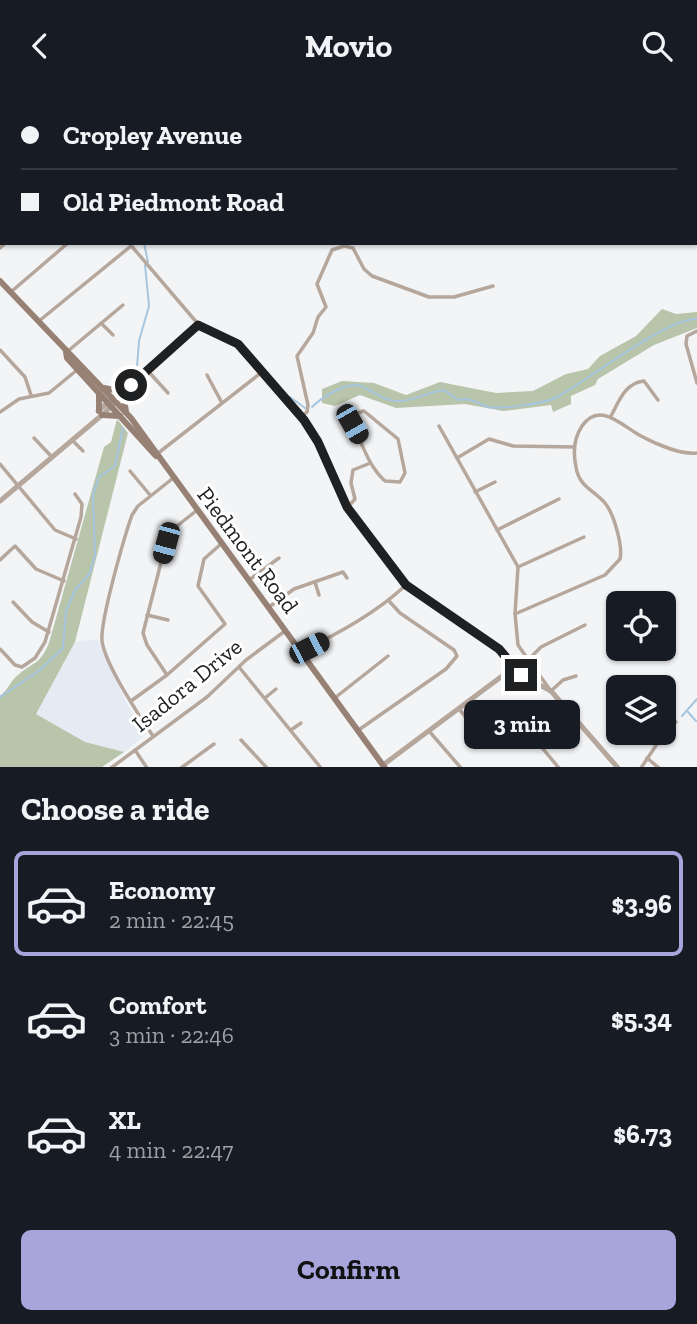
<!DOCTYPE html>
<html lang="en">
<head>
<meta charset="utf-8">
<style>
	body { margin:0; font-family:"Zilla Slab",serif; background:#20242c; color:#f1f3f6; height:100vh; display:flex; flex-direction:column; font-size:26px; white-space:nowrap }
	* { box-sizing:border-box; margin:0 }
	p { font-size:23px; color:#9ea1a6 }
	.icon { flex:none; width:38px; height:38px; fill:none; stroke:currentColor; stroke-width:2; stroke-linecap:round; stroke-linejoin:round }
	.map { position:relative; height:676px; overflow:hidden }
	.panel { display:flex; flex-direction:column; background:#171b24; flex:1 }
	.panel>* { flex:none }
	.top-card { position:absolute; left:0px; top:0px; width:698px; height:154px; box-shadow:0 2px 5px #0004; display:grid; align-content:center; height:154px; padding:0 21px; background:#171b24 }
	.fabs { position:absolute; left:606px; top:500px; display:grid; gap:14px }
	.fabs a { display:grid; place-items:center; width:70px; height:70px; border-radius:10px; background:#171b24; box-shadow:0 2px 5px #0004; font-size:35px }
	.end { position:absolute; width:32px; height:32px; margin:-16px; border:9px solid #1f2021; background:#fff; box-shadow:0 0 0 4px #fff }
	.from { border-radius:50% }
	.bubble { position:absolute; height:49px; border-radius:10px; background:#171b24; box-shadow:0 2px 5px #0004; font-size:23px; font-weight:700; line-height:49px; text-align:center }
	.car { position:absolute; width:21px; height:42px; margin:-21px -10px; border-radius:9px; box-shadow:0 0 5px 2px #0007; background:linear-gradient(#222 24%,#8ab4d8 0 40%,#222 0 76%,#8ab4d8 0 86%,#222 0) }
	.top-card b { display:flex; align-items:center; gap:24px; height:66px; font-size:26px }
	.top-card b+b { border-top:2px solid #363941 }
	.top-card i { width:18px; height:18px; background:#f1f3f6 }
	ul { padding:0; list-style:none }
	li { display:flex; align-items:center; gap:21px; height:105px; margin:0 14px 10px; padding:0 7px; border:4px solid transparent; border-radius:10px }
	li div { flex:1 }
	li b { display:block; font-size:26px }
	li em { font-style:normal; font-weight:700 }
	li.current { border-color:#a7a5dc }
	li>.icon { width:63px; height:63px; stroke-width:1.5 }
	h2 { padding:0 21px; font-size:32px; line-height:84px }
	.action { display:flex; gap:14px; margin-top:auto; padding:14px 21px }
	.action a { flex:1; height:80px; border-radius:10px; background:#a7a5dc; color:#111; font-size:28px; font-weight:700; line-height:80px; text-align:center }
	header { display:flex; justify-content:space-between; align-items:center; height:91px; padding:0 21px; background:#171b24; font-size:32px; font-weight:700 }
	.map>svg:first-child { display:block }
	.built { fill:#e6eaf3 }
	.green { fill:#b8c5ab }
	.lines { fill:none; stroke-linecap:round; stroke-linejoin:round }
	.stream { stroke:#a6c6df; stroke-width:2 }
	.minor { stroke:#b6a79d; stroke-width:3.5 }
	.tertiary { stroke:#b6a79d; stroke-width:5 }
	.secondary { stroke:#978174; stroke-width:6 }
	.route { stroke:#1f2021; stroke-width:9 }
	.labels { text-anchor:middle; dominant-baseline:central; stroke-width:6; stroke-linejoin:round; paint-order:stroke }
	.street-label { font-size:23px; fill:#1f2021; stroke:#fff }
</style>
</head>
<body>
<header><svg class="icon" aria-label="back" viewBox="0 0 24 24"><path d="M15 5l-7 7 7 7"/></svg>Movio<svg class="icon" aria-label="search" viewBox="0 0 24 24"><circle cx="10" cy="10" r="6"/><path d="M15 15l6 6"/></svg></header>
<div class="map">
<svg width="697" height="677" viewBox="0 0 697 677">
	<rect width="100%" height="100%" fill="#f3f4f6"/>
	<polygon class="built" points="97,548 129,617 146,643 124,661 85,651 36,623 75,551"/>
	<g class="green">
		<polygon points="662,218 676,223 697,221 697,237 654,254 598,288 595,294 571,305 571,313 553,321 551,314 503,320 465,313 396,317 360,304 335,315 322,312 322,298 342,290 374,292 406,304 440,291 496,302 533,300 566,283 588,278 600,265 636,245"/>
		<path d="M117,328L128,342L75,551L36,623L85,651L124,661L102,676H0V605C9,598 10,590 18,584C34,570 39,575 49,552L104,356L111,351Z"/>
	</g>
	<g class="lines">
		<g class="stream">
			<polyline points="344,0 345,2"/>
			<polyline points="149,2 151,0"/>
			<polyline points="659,2 663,0"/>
			<polyline points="144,152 148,171"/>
			<polyline points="137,276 139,250 149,215 145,174"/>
			<polyline points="290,306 305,317"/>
			<path d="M312,316C321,307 347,290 361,295C374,300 381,309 396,310C414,311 427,301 444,299L458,309C471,306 476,312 488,316C500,319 546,312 557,306C589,289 664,228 697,228"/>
			<polyline points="0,606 40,579 63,557 66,520 75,499 90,482 95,464 93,404 99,386 115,375 123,337"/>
			<polyline points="688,621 696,630"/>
			<polyline points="682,625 697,608"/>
		</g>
		<g class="minor">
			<polyline points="112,0 115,2"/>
			<polyline points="90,2 94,0"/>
			<polyline points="0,28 2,28"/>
			<polyline points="0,102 2,101"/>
			<polyline points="129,152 198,233"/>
			<polyline points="0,157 5,152"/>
			<polyline points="12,200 68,152"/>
			<polyline points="39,230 131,155"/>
			<polyline points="101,232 113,244"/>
			<polyline points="697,240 687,245 686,253 697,292"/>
			<polyline points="0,259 25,286 31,304"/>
			<polyline points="68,260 123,214"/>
			<polyline points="148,280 168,302"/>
			<polyline points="207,284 222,312"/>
			<path d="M364,320L398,348L405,382L400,391L385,390C368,375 363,353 352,333L354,323Z"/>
			<polyline points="0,321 19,308 49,302 77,279"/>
			<path d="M611,325C619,310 625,292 644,290L658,309"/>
			<polyline points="301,326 307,321 308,314 297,265 313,242 318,226 326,216 317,193 332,159 344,155 353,157 364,178 372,185 429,206 454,206 493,195"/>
			<polyline points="439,335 518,476 515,523 518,554 534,577 530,589"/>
			<polyline points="34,347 51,365"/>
			<polyline points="72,349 83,360"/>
			<polyline points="157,363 262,281"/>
			<polyline points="457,367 489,348 513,355 574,356"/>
			<polyline points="0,373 55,439 76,448"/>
			<polyline points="130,380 150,404"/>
			<polyline points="475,401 495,391"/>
			<polyline points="348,416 355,408 351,392 353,379 368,373"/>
			<polyline points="497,439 559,408"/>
			<polyline points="0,469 15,455 36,478 64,490"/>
			<polyline points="518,476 584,446"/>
			<polyline points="249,489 279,467"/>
			<polyline points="315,491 319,504"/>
			<polyline points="13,511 32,531 49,541"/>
			<polyline points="269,516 294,498 343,481 347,487"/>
			<path d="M515,523L605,484L620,468C623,455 614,423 605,412C594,399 579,396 576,376C573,362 574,347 582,335C600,309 623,336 641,345C656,353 681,364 697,362"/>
			<polyline points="147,524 168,529"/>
			<polyline points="0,558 15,574 22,576 35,567 45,551 81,426 82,413 75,403"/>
			<path d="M302,560C339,542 376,522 406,494"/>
			<polyline points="528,569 541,556 585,534"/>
			<polyline points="239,576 321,677"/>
			<polyline points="535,578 551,600 563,589 576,585"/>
			<polyline points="167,584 147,554 143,542 166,452 177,435 196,420"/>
			<polyline points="336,606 388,565"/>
			<polyline points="265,607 276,598"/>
			<polyline points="131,610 167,584 225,533 198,495 204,468 221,453"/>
			<path d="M459,618C481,644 497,671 533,646L559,677"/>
			<polyline points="475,637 486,629"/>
			<polyline points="360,638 446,578 457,565 454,559 400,522 389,510"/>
			<polyline points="291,639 301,632"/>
			<polyline points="429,640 461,677"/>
			<polyline points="645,642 656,654"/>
			<path d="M153,645C139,625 105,573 102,550C100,530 124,447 132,424L138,415L172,388"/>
			<polyline points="241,649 267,677"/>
			<polyline points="135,659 147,677"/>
			<polyline points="647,667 659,677"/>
			<polyline points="111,677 207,606 246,569 285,540"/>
			<polyline points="181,677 214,653"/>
			<polyline points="641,677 669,635 676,631"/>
		</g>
		<g class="tertiary">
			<polyline points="98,320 125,297"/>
			<polyline points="0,410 102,324 199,234 238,253 304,329 318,351 347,416 406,494 499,558 521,584 551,600 618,677"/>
			<polyline points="383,674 513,577"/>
		</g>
		<g class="secondary">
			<polyline points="0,190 131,327 385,677"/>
			<polyline points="66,261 67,267 156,365"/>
			<polyline points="104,297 115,299 125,296"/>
			<polyline points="99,320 99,302"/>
			<polyline points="126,321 124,308 129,300"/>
			<polyline points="102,324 120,325"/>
		</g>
	</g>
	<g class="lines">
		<polyline class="route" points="131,294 198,234 238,253 304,329 318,351 347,416 406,494 499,558 521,584"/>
	</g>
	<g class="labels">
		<g class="street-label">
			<text transform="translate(248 459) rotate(53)">Piedmont Road</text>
			<text transform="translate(187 594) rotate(-39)">Isadora Drive</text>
		</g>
	</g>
</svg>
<div class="fabs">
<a><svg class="icon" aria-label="locate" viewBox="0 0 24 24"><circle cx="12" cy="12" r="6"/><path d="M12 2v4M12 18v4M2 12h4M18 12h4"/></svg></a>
<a><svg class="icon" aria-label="layers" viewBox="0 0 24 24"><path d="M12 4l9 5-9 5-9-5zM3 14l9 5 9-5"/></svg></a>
</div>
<i class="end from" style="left:131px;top:294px"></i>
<i class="end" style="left:521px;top:584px"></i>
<div class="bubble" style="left:464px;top:609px;width:116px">3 min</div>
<i class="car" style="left:352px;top:333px;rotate:150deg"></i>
<i class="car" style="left:166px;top:452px;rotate:195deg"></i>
<i class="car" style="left:309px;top:557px;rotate:63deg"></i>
<div class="top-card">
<b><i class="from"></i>Cropley Avenue</b>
<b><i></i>Old Piedmont Road</b>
</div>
</div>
<section class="panel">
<h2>Choose a ride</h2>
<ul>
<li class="current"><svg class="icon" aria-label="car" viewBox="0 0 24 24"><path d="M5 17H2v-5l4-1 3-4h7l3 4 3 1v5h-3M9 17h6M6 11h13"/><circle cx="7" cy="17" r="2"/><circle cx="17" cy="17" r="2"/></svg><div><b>Economy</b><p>2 min · 22:45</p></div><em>$3.96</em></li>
<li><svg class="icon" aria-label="car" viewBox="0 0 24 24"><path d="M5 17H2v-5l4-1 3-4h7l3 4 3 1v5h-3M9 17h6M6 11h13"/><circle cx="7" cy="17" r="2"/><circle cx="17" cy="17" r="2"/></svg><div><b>Comfort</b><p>3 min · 22:46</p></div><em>$5.34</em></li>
<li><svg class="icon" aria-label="car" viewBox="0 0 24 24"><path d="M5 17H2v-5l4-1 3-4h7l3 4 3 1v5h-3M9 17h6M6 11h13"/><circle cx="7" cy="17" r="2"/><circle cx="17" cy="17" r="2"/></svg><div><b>XL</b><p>4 min · 22:47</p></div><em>$6.73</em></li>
</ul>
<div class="action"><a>Confirm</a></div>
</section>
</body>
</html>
